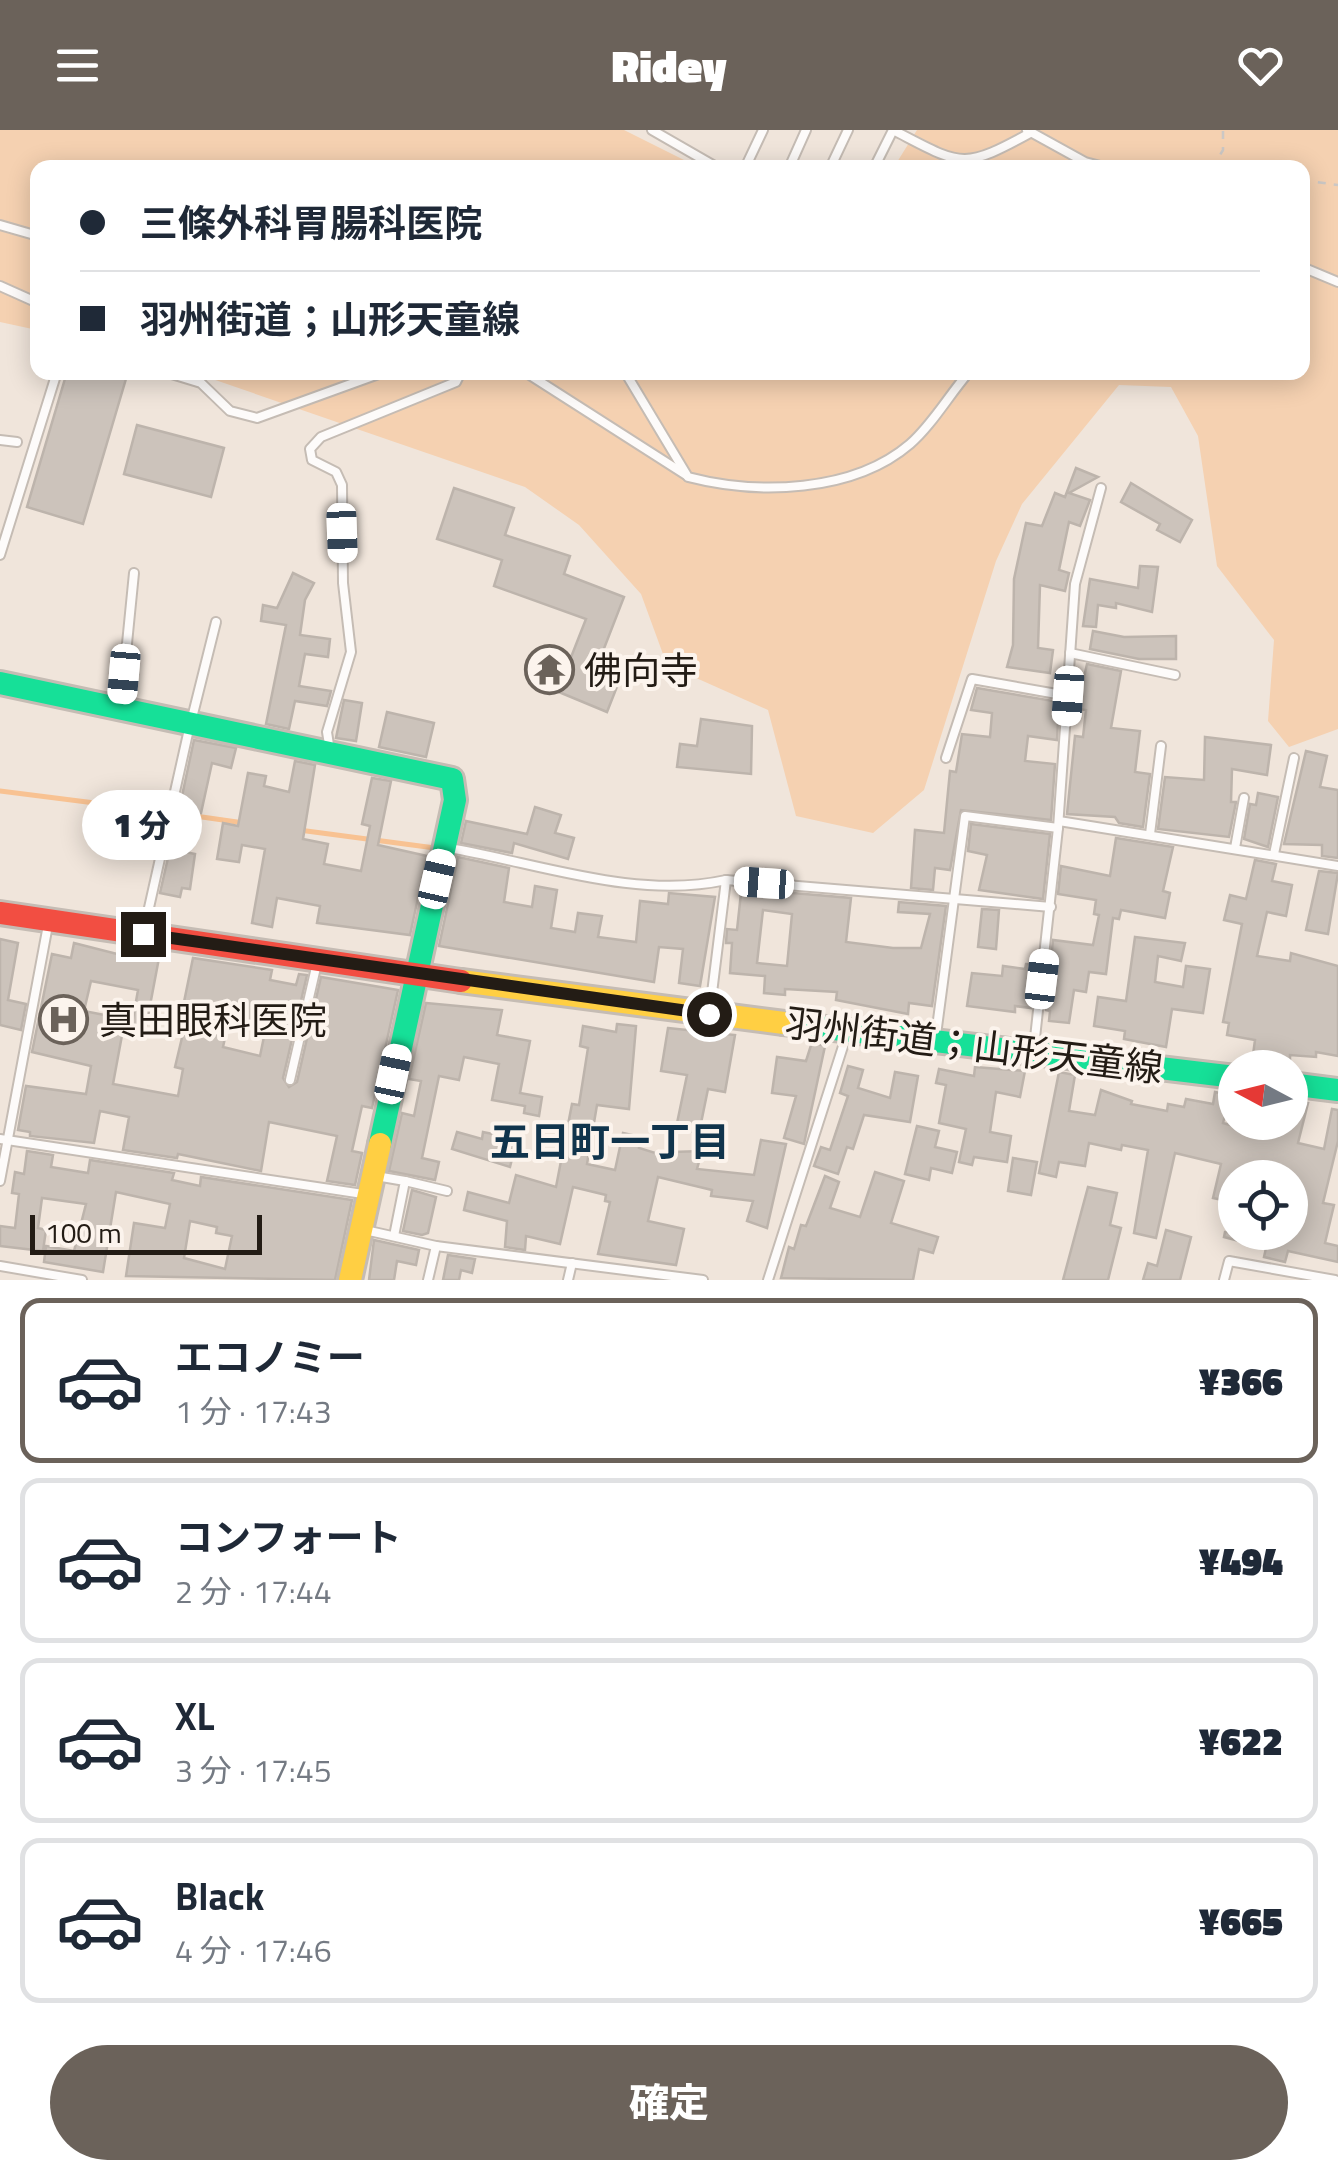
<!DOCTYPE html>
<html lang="ja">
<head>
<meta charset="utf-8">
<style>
	body { margin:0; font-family:"Titillium Web","Noto Sans JP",sans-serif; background:#f6f6f7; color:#1f2937; height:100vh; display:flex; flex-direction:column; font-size:38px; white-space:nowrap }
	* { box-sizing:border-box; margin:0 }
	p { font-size:32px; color:#747a83 }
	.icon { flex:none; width:55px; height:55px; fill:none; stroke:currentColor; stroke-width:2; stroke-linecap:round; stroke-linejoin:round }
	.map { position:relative; height:1150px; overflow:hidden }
	.side { display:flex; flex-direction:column; background:#fff; flex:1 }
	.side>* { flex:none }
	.top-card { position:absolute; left:30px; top:30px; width:1280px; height:220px; border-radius:20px; box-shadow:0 5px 25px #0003; display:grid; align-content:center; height:220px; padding:0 50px; background:#fff }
	.needle { width:65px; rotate:277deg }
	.buttons { position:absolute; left:1218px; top:920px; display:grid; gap:20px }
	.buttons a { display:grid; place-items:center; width:90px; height:90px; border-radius:50%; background:#fff; box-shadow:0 5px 25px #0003; font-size:50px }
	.scale { position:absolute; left:30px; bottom:25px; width:232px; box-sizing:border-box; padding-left:10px; border:5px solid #231c15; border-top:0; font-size:28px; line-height:35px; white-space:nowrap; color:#231c15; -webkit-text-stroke:8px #fcf4ed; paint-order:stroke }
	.end { position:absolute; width:45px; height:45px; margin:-22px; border:12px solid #231c15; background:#fff; box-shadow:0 0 0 5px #fff }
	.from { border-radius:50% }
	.bubble { position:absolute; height:70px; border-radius:35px; background:#fff; box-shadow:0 5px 25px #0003; font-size:32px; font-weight:800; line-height:70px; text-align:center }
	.car { position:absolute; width:30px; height:60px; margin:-30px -15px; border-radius:12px; box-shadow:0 0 8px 2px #0007; background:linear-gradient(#fff 24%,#345 0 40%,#fff 0 76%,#345 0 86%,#fff 0) }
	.top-card b { display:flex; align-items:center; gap:35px; height:95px; font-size:38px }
	.top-card b+b { border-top:2px solid #e0e1e3 }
	.top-card i { width:25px; height:25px; background:#1f2937 }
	ul { padding:18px 0 0; list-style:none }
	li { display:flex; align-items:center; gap:30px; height:165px; margin:0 20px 15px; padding:0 30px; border:5px solid #e0e1e3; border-radius:20px }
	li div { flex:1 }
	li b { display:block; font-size:38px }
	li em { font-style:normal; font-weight:800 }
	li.current { border-color:#6b625a }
	li>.icon { width:90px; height:90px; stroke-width:1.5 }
	.button { display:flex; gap:20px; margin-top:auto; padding:20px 50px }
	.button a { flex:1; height:115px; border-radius:60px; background:#6b625a; color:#fff; font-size:40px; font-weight:800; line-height:115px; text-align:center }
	header { display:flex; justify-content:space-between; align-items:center; height:130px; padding:0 50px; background:#6b625a; color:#fff; font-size:45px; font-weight:800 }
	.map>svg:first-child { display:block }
	.green { fill:#f5d1b1 }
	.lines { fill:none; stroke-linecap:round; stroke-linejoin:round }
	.stream { stroke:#f8c292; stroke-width:5 }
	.building { fill:#ccc3bb; stroke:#bdb4ac; stroke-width:2.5; fill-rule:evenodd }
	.lane-casing { stroke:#c5bcb4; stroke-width:12 }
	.fast-casing { stroke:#c5bcb4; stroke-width:28 }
	.slow-casing { stroke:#c5bcb4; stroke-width:28 }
	.jam-casing { stroke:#c5bcb4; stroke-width:28 }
	.path { stroke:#ccc8c5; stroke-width:2.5; stroke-dasharray:8 8; stroke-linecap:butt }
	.lane { stroke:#fdfbfa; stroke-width:8 }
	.fast { stroke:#16e098; stroke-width:22 }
	.slow { stroke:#ffcf43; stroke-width:22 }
	.jam { stroke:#f24e42; stroke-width:22 }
	.route { stroke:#231c15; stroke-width:12 }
	.labels { text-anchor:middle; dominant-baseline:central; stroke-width:8; stroke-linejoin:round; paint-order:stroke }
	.poi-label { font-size:38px; fill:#231c15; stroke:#fcf4ed; text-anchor:start }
	.street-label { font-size:38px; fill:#231c15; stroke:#fcf4ed }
	.neighbourhood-label { font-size:40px; font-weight:bold; fill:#10344c; stroke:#fcf4ed }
</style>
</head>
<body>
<header><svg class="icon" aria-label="menu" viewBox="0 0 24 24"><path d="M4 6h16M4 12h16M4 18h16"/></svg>Ridey<svg class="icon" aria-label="heart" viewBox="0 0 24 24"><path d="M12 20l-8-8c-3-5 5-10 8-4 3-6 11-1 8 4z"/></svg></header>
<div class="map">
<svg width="1338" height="1150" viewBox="0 0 1338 1150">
	<rect width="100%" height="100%" fill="#f0e5db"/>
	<g class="green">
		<polygon points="0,0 624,0 698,37 38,38 37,200 0,192"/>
		<polygon points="917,0 1338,0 1338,599 1289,617 1268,591 1274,510 1217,436 1198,306 1171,257 1119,255 1022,374 996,431 924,660 873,703 796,686 768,580 667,535 641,464 579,395 525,357 195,243 1302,242 1302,38 894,37"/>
	</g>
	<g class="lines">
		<g class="stream">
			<polyline points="0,661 158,681"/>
			<polyline points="181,684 244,693"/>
			<polyline points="299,700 435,718"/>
		</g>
	</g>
	<g class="building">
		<polygon points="67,242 128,242 83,394 27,377"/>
		<polygon points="137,295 224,318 211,367 124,344"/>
		<polygon points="1076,338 1098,347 1069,363 1090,370 1080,396 1069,392 1059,440 1069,443 1065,461 1040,455 1038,518 1053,520 1050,543 1007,537 1013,515 1014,449 1026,393 1042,396 1055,363 1065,367"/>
		<polygon points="1131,353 1192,390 1180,412 1157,400 1160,394 1121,372"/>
		<polygon points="454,358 514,378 505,405 570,426 564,444 624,467 596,539 620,549 607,582 530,550 539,529 566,540 586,489 494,456 502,430 437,409"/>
		<polygon points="1140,436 1158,437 1152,482 1116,473 1116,478 1098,475 1096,497 1083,496 1090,449 1138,458"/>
		<polygon points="293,443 314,453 305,470 300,505 330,509 328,527 305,524 299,556 331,561 327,576 295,571 289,599 266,594 286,495 261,491 263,475 277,478"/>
		<polygon points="1093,501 1124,507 1176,506 1176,529 1139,529 1090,519"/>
		<polygon points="1087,534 1121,541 1111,598 1140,601 1135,642 1150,644 1143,697 1119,693 1115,687 1067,684 1075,606 1083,607 1086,580 1077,579"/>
		<polygon points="977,558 1059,572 1057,610 1028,606 1025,631 1055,634 1051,690 961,680 950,740 935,738 933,760 911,758 915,700 944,703 950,641 956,642 962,604 990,607 992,583 971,580"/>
		<polygon points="344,570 362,573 356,611 336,608"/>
		<polygon points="387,582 434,593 426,627 379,617"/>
		<polygon points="701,589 752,596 751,644 677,637 680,614 697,616"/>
		<polygon points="1205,607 1271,615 1267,645 1232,639 1231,672 1236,672 1229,707 1158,699 1165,647 1204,650"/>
		<polygon points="194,610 236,618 231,638 212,633 201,683 179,680"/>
		<polygon points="1306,621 1327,626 1320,657 1338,660 1338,728 1322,726 1322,715 1284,714"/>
		<polygon points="295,631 315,635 303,709 328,714 324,734 361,741 370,696 362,694 372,648 391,651 378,715 427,726 410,805 317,793 320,776 277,768 272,797 252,793 265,719 242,715 239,732 217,729 223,693 238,696 248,643 266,646 264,656 289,662"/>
		<polygon points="1258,663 1278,667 1268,717 1244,709 1250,674 1256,675"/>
		<polygon points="535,677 561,685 555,703 574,708 568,729 514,713 512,723 461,713 466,691 527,704"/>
		<polygon points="971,694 1050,704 1043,769 979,760 987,725 968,721"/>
		<polygon points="1116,708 1173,717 1163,761 1170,763 1165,788 1121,780 1119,789 1113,788 1106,844 1089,842 1086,862 1074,860 1069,893 1049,891 1050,881 1046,880 1053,810 1093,815 1099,785 1094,784 1096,770 1058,764 1061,736 1110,746"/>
		<polygon points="170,719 195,724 190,759 182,758 180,767 160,763"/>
		<polygon points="458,727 509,738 504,772 532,777 535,756 557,760 551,798 575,802 578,783 602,786 598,807 636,812 640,771 668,774 669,763 715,767 700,856 679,853 683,819 659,817 654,852 439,816"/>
		<polygon points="1255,730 1276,734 1272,751 1292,755 1286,786 1267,782 1257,826 1290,831 1291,823 1338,836 1338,926 1316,922 1316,927 1290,925 1290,930 1253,925 1255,910 1227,905 1229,893 1223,892 1242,794 1224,790 1230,765 1246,769"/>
		<polygon points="1319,741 1338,743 1328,804 1306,800"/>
		<path d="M781,762L851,768L846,812L893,818H921L930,784L898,782L899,772L946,776L932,876L909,873L908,884L836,870L837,862L785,859V865L764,863L765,846L730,843L732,813H726L727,799L737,800L741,763L781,768ZM763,780L792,784L787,836L757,833Z"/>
		<polygon points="982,779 999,780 996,819 978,817"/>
		<polygon points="1135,807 1185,813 1181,831 1158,826 1155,852 1183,857 1186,836 1210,839 1203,883 1172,879 1166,917 1124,909 1125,901 1094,896 1098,867 1126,871"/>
		<polygon points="0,809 18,813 8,870 26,874 21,900 0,895"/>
		<path d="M74,813L117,824L118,817L139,820L138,824L159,828L145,902L131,900L138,860L91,851L84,881L125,889L113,954L178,966L183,939L175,937L190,874L184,872L193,828L272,840L270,850L296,855L299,844L307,845L283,948L289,957L297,952L321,847L398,860L372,978L362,976L352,1021L362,1023L355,1055L327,1051L337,1006L269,992L261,1041L178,1024L177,1028L123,1020L129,987L100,981L94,1013L30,1006V1002L18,1000L26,956L86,964L91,936L32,922L52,824L71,828ZM229,890L266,897L260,926L223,917Z"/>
		<polygon points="1026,834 1035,835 1031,878 1015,876 1015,882 967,876 972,843 1002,846 1003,836 1025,839"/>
		<polygon points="426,873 502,880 497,905 530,911 520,963 542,967 539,986 524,983 525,976 492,970 499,934 464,927 459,950 439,946 422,1028 439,1032 435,1050 389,1041 402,983 414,986 421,951 409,949"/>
		<polygon points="617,894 636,896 629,979 597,975 587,1034 615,1040 623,1003 641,1007 639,1018 671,1028 672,1022 702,1021 697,1039 754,1045 761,1010 786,1014 767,1098 747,1091 753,1071 711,1066 712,1060 658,1047 648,1091 684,1099 676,1135 598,1124 610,1072 605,1071 606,1065 573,1057 560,1114 526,1106 525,1120 505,1117 507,1091 464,1080 468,1062 509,1073 516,1045 556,1057 572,974 579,975 588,918 580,916 583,896 616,902"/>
		<polygon points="668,898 735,905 725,962 708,959 699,1003 676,998 687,945 661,941"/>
		<polygon points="812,912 825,916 804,1014 784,1008 796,966 772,963 777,927 806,931"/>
		<polygon points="848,936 863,940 858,958 890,968 895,942 918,946 910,992 864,985 853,1019 847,1017 838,1044 814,1036 821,1017 830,1020 848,966 840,963"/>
		<polygon points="975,937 1025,941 1020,967 996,962 990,1002 1011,1006 1007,1032 974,1027 972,1035 959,1032 966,999 939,993 946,955 936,953 939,939 974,946"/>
		<polygon points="1059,942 1075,945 1069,981 1095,985 1101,960 1132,971 1131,974 1167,981 1168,974 1184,977 1186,969 1213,974 1215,962 1230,965 1223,993 1271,1006 1274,992 1290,992 1290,970 1308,973 1298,1013 1324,1019 1332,979 1338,980 1338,1011 1323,1073 1334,1075 1325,1113 1338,1116 1338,1132 1288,1121 1285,1132 1264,1127 1266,1118 1224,1107 1225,1102 1290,1102 1290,1048 1233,1048 1227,1071 1213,1068 1221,1034 1175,1023 1156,1108 1134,1103 1148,1020 1122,1015 1121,1020 1089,1013 1085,1036 1059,1032 1056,1047 1039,1043"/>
		<polygon points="917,996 939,1001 935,1017 957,1022 952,1043 931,1038 929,1050 905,1044"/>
		<polygon points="457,1002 482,1009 483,1002 517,1009 510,1037 452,1019"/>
		<path d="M27,1021L53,1025L51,1037L88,1043L90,1030L174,1043L172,1050L200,1056L201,1047L352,1070L335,1150L126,1146L134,1093L165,1098L170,1074L116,1062L103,1142L44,1132L46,1116L74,1121L86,1074L42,1068L38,1098L46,1100L43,1121L0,1116V1096L15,1098L19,1064L12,1063L15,1042L24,1044ZM190,1091L217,1097L216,1103L232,1106L225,1139L184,1128Z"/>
		<polygon points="1013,1028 1037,1032 1031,1065 1008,1061"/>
		<polygon points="875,1042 904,1051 891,1093 938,1107 933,1123 919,1119 913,1150 781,1148 789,1117 794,1119 801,1095 806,1096 825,1046 839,1052 830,1078 860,1087"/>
		<polygon points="1088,1057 1117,1063 1110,1095 1121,1098 1108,1150 1063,1150"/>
		<polygon points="412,1060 436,1067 428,1103 422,1105 403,1101"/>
		<polygon points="1166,1100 1191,1107 1180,1150 1143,1150 1148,1133 1157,1136"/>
		<polygon points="374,1110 419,1120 416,1135 397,1131 394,1150 369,1150"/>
		<polygon points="448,1125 475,1129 472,1143 461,1140 459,1150 443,1150"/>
	</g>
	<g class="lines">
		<defs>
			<g id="lane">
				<polyline points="652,0 718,38"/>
				<polyline points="1027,0 1085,32 1108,38"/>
				<polyline points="745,38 763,0"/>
				<polyline points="789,38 806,0"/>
				<polyline points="830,38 848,0"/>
				<path d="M874,38L893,0C961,35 961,41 1030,3"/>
				<polyline points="0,95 38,106"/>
				<polyline points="1302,137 1338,152"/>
				<polyline points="0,156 38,173"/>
				<polyline points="165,242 201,253 230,281 257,288 384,242"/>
				<polyline points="525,242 686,345"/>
				<path d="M625,242L688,347C757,365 853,363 910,314C932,295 949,265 969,242"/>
				<polyline points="0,310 17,312"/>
				<polyline points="0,425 57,242"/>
				<polyline points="1070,523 1175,545"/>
				<polyline points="121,574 134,443"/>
				<polyline points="192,588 216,492"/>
				<polyline points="330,621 327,602 351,522 343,453 342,355 336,342 312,330 310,319 321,307 456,252 461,242"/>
				<polyline points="946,628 972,549 1068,566"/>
				<polyline points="1059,691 1338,736"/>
				<polyline points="1150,704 1161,616"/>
				<path d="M449,718C538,733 636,770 726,750L710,879"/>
				<polyline points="1235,718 1244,668"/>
				<polyline points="1274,724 1294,628"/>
				<polyline points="726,750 1051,777"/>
				<polyline points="144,800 189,599"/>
				<polyline points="936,905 965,686 1058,698"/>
				<polyline points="1034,917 1058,698 1075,454 1101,358"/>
				<polyline points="290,950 317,833"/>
				<polyline points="0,1009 363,1064"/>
				<polyline points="376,1046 405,1051 394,1106"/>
				<polyline points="0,1051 48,795"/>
				<polyline points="405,1051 447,1061"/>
				<polyline points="365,1100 436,1116 703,1150"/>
				<polyline points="0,1136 82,1150"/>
				<polyline points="428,1150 436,1116"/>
				<polyline points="568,1150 572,1133"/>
				<polyline points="768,1150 846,907"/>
				<polyline points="1224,1150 1229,1131 1335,1150"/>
			</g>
			<g id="fast">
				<polyline points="0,553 452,649 455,670 380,1014"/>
				<polyline points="784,893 1235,947"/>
				<polyline points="1290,954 1338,960"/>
			</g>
			<g id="slow">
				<polyline points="461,851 784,893"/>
				<polyline points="350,1150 380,1014"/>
			</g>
			<polyline id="jam" points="0,783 461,851"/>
		</defs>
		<use href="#lane" class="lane-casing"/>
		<use href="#fast" class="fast-casing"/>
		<use href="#slow" class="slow-casing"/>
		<use href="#jam" class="jam-casing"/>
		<g class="path">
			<polyline points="1212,38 1223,20 1223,0"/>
			<polyline points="1302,50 1338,55"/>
		</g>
		<use href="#lane" class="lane"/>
		<use href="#fast" class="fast"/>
		<use href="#slow" class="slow"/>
		<use href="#jam" class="jam"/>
	</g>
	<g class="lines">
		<polyline class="route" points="143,804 709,884"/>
	</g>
	<defs>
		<symbol id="temple-ring" viewBox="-11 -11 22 22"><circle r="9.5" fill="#fcf4ed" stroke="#6b625a" stroke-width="1.5"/><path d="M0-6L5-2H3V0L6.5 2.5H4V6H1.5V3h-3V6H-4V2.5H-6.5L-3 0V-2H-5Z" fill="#6b625a"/></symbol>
		<symbol id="hospital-ring" viewBox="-11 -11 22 22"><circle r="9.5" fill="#fcf4ed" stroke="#6b625a" stroke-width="1.5"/><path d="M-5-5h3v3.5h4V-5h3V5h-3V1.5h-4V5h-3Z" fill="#6b625a"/></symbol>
	</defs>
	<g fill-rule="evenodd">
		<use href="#temple-ring" x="522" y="512" width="55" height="55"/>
		<use href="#hospital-ring" x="36" y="862" width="55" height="55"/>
	</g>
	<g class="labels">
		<g class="poi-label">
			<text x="584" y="540">佛向寺</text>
			<text x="99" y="890">真田眼科医院</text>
		</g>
		<g class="street-label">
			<text transform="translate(974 915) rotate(7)">羽州街道；山形天童線</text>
		</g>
		<g class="neighbourhood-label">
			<text x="610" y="1011">五日町一丁目</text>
		</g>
	</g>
</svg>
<div class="buttons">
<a><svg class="needle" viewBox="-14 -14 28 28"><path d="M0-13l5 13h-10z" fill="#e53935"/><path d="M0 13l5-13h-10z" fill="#747a83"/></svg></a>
<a><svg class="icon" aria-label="locate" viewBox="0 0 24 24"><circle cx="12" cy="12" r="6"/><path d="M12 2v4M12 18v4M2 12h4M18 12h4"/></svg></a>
</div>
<div class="scale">100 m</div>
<i class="end from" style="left:709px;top:884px"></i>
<i class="end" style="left:143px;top:804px"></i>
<div class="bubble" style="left:82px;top:660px;width:120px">1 分</div>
<i class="car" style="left:342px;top:403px;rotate:178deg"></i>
<i class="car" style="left:124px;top:544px;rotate:185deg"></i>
<i class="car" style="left:1068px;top:566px;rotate:184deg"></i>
<i class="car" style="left:437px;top:749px;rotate:13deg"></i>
<i class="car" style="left:764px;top:753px;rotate:274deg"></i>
<i class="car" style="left:1042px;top:849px;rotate:7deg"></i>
<i class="car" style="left:393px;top:944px;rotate:12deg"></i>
<div class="top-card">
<b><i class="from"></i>三條外科胃腸科医院</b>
<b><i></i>羽州街道；山形天童線</b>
</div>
</div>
<section class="side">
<ul>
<li class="current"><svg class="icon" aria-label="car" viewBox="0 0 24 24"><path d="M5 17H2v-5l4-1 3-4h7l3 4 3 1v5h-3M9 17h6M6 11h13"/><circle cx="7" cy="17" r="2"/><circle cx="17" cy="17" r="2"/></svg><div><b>エコノミー</b><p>1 分 · 17:43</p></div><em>¥366</em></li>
<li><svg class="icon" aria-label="car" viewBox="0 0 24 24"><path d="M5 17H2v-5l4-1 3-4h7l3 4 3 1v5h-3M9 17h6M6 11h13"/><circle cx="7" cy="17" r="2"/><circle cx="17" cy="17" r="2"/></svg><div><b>コンフォート</b><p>2 分 · 17:44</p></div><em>¥494</em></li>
<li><svg class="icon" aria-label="car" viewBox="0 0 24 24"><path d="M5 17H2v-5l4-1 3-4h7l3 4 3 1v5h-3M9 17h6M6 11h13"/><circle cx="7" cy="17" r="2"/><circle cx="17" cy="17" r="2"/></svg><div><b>XL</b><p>3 分 · 17:45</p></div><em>¥622</em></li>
<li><svg class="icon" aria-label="car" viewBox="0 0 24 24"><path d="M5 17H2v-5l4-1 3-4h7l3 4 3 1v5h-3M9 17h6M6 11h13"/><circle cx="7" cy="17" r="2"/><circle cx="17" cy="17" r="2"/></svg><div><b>Black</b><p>4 分 · 17:46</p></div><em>¥665</em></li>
</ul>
<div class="button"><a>確定</a></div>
</section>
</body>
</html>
